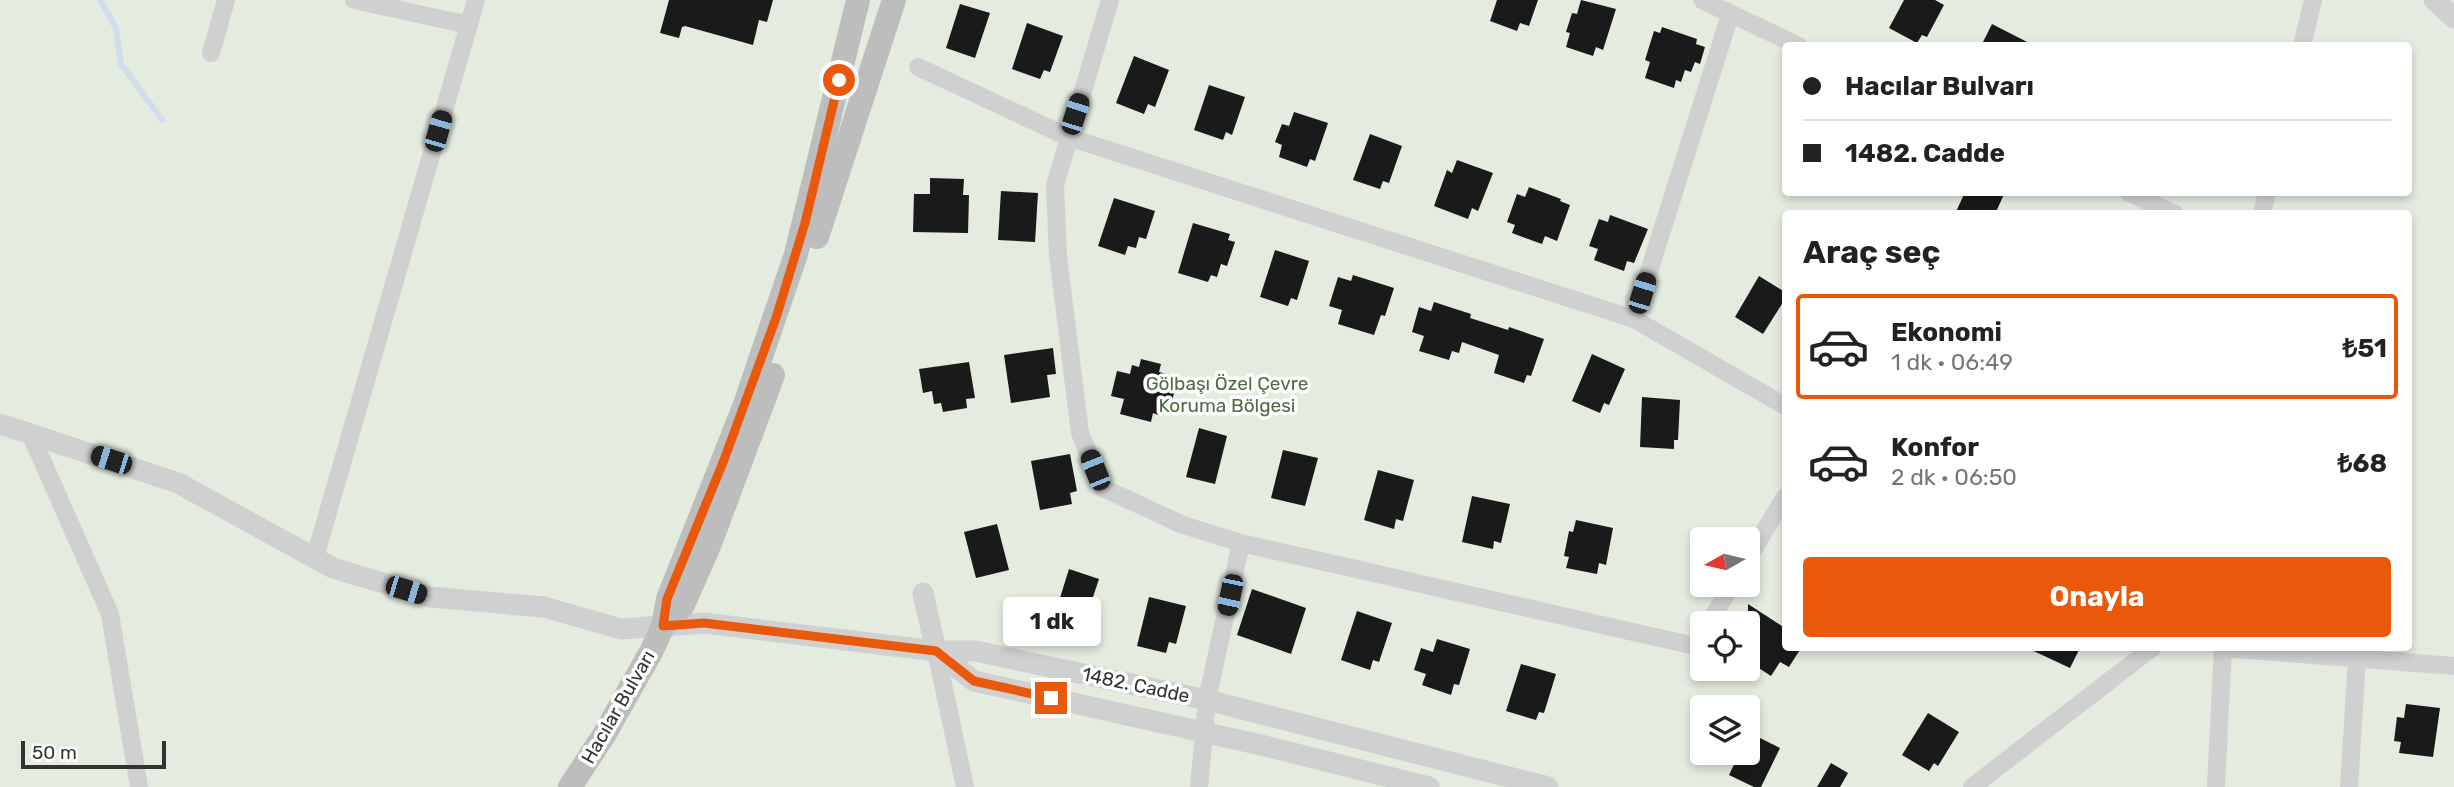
<!DOCTYPE html>
<html lang="tr">
<head>
<meta charset="utf-8">
<style>
	body { margin:0; font-family:Rubik,sans-serif; background:#f2f2f2; color:#222; height:100vh; display:flex; flex-direction:column; font-size:26px; white-space:nowrap }
	* { box-sizing:border-box; margin:0 }
	p { font-size:23px; color:#767676 }
	.icon { flex:none; width:38px; height:38px; fill:none; stroke:currentColor; stroke-width:2; stroke-linecap:round; stroke-linejoin:round }
	.map { position:relative; flex:1; overflow:hidden }
	.sheet { position:absolute; left:1782px; top:210px; width:630px; height:441px; display:flex; flex-direction:column; background:#fff; border-radius:7px; box-shadow:0 4px 10px #0003 }
	.sheet>* { flex:none }
	.top-card { position:absolute; left:1782px; top:42px; width:630px; height:154px; border-radius:7px; box-shadow:0 4px 10px #0003; display:grid; align-content:center; height:154px; padding:0 21px; background:#fff }
	.needle { width:46px; rotate:262deg }
	.buttons { position:absolute; left:1690px; top:527px; display:grid; gap:14px }
	.buttons a { display:grid; place-items:center; width:70px; height:70px; border-radius:7px; background:#fff; box-shadow:0 4px 10px #0003; font-size:35px }
	.scale { position:absolute; left:21px; bottom:18px; width:145px; box-sizing:border-box; padding-left:7px; border:4px solid #333; border-top:0; font-size:19px; line-height:24px; white-space:nowrap; color:#333; -webkit-text-stroke:5px #fff; paint-order:stroke }
	.end { position:absolute; width:32px; height:32px; margin:-16px; border:9px solid #ea580c; background:#fff; box-shadow:0 0 0 4px #fff }
	.from { border-radius:50% }
	.bubble { position:absolute; height:49px; border-radius:7px; background:#fff; box-shadow:0 4px 10px #0003; font-size:23px; font-weight:700; line-height:49px; text-align:center }
	.car { position:absolute; width:21px; height:42px; margin:-21px -10px; border-radius:9px; box-shadow:0 0 5px 2px #0007; background:linear-gradient(#222 24%,#8ab4d8 0 40%,#222 0 76%,#8ab4d8 0 86%,#222 0) }
	.top-card b { display:flex; align-items:center; gap:24px; height:66px; font-size:26px }
	.top-card b+b { border-top:2px solid #e0e0e0 }
	.top-card i { width:18px; height:18px; background:#222 }
	ul { padding:0; list-style:none }
	li { display:flex; align-items:center; gap:21px; height:105px; margin:0 14px 10px; padding:0 7px; border:4px solid transparent; border-radius:7px }
	li div { flex:1 }
	li b { display:block; font-size:26px }
	li em { font-style:normal; font-weight:700 }
	li.on { border-color:#ea580c }
	li>.icon { width:63px; height:63px; stroke-width:1.5 }
	h2 { padding:0 21px; font-size:32px; line-height:84px }
	.primary-button { display:flex; gap:14px; margin-top:auto; padding:14px 21px }
	.primary-button a { flex:1; height:80px; border-radius:7px; background:#ea580c; color:#fff; font-size:28px; font-weight:700; line-height:80px; text-align:center }
	.map>svg:first-child { display:block }
	.green { fill:#e4ebdf; fill-rule:evenodd }
	.lines { fill:none; stroke-linecap:round; stroke-linejoin:round }
	.stream { stroke:#d0ddec; stroke-width:6 }
	.building { fill:#1a1a1a }
	.minor { stroke:#d0d0d0; stroke-width:18 }
	.tertiary { stroke:#d0d0d0; stroke-width:21 }
	.secondary { stroke:#bdbdbd; stroke-width:24 }
	.route { stroke:#ea580c; stroke-width:9 }
	.labels { text-anchor:middle; dominant-baseline:central; stroke-width:7; stroke-linejoin:round; paint-order:stroke }
	.park-label { font-size:19px; fill:#4f6c42; stroke:#fff }
	.street-label { font-size:19px; fill:#333; stroke:#fff }
</style>
</head>
<body>
<div class="map">
<svg width="2454" height="787" viewBox="0 0 2454 787">
	<rect width="100%" height="100%" fill="#fff"/>
	<path class="green" d="M0,0H2454V787H0ZM1785,46H2408V192H1785ZM1785,214H2408V648H1785ZM1703,539H1748V584H1703ZM1703,623H1748V668H1703ZM1703,707H1748V752H1703Z"/>
	<g class="lines">
		<polyline class="stream" points="100,0 116,28 121,64 162,120"/>
	</g>
	<g class="building">
		<polygon points="669,0 773,0 767,22 759,20 753,45 685,26 682,27 679,38 660,33"/>
		<polygon points="1497,0 1538,0 1529,26 1520,23 1517,31 1490,21"/>
		<polygon points="1581,0 1616,9 1603,50 1596,47 1593,56 1566,47 1570,33 1566,32 1572,13 1577,14"/>
		<polygon points="1904,0 1935,0 1944,5 1927,37 1922,35 1917,43 1889,28"/>
		<polygon points="960,4 990,13 975,58 946,48"/>
		<polygon points="1027,23 1063,36 1050,72 1044,70 1040,79 1012,69"/>
		<polygon points="1992,24 2035,46 1981,46"/>
		<polygon points="1662,27 1697,39 1696,44 1705,47 1700,64 1695,62 1691,72 1685,70 1681,82 1676,80 1674,88 1645,78 1650,62 1645,60 1654,31 1660,33"/>
		<polygon points="1134,56 1169,70 1155,107 1148,104 1144,114 1116,103"/>
		<polygon points="1209,85 1245,97 1232,135 1226,132 1223,140 1194,130"/>
		<polygon points="1294,112 1328,123 1315,161 1310,159 1307,167 1279,157 1282,145 1275,142 1282,124 1289,126"/>
		<polygon points="1370,134 1402,146 1389,183 1383,181 1380,189 1353,180"/>
		<polygon points="1457,160 1493,173 1478,211 1472,208 1468,219 1434,206 1447,170 1452,173"/>
		<polygon points="930,178 964,179 963,195 969,195 968,233 913,232 914,194 930,194"/>
		<polygon points="1529,187 1561,199 1560,201 1570,205 1557,241 1545,236 1542,244 1512,233 1515,225 1507,222 1517,194 1525,197"/>
		<polygon points="1001,191 1038,193 1035,242 998,240"/>
		<polygon points="1965,192 2005,192 1995,214 1955,214"/>
		<polygon points="1114,198 1155,211 1146,239 1139,237 1136,248 1128,246 1125,255 1098,246"/>
		<polygon points="1610,215 1648,229 1634,263 1627,261 1624,271 1594,260 1598,249 1589,246 1599,219 1608,222"/>
		<polygon points="1193,223 1230,234 1228,240 1235,242 1227,266 1221,264 1217,277 1211,275 1208,282 1178,273"/>
		<polygon points="1275,250 1309,261 1297,300 1291,298 1288,306 1260,297"/>
		<polygon points="1353,275 1394,288 1385,316 1381,315 1374,335 1338,324 1342,310 1329,306 1338,277 1351,281"/>
		<polygon points="1759,276 1785,292 1785,299 1763,334 1735,317"/>
		<polygon points="1434,302 1471,314 1470,318 1508,330 1509,327 1544,339 1531,376 1527,375 1524,383 1494,373 1499,355 1462,342 1459,353 1452,351 1449,360 1419,351 1424,336 1412,332 1419,307 1431,311"/>
		<polygon points="1053,348 1056,374 1047,375 1050,397 1011,403 1004,355"/>
		<polygon points="1592,354 1625,369 1609,405 1604,403 1600,413 1572,401"/>
		<polygon points="1141,359 1161,364 1159,372 1178,377 1171,405 1161,403 1158,415 1153,413 1151,422 1120,414 1124,399 1111,396 1117,371 1130,374 1132,365 1139,367"/>
		<polygon points="969,362 975,398 966,399 967,408 943,412 941,403 934,404 932,391 923,393 919,369"/>
		<polygon points="1642,397 1680,400 1678,440 1674,440 1674,449 1640,447"/>
		<polygon points="1199,428 1227,436 1215,484 1186,477"/>
		<polygon points="1283,450 1318,458 1305,506 1271,498"/>
		<polygon points="1070,454 1077,491 1070,493 1072,504 1040,510 1031,461"/>
		<polygon points="1378,470 1414,480 1403,521 1396,519 1394,529 1364,520"/>
		<polygon points="1472,496 1510,504 1501,543 1494,541 1493,549 1462,542"/>
		<polygon points="1576,520 1613,528 1606,565 1599,563 1597,574 1566,568 1569,557 1564,556 1569,531 1573,532"/>
		<polygon points="997,524 1009,570 976,578 964,532"/>
		<polygon points="1069,569 1099,579 1083,627 1054,617"/>
		<polygon points="1252,589 1306,608 1291,654 1237,635"/>
		<polygon points="1149,597 1186,606 1176,644 1169,642 1166,653 1137,646"/>
		<polygon points="1748,604 1785,628 1785,648 1801,648 1789,667 1780,662 1771,676 1748,661"/>
		<polygon points="1357,611 1392,623 1379,662 1373,660 1370,670 1341,660"/>
		<polygon points="1437,639 1470,649 1459,685 1454,684 1451,695 1422,685 1426,674 1414,670 1421,648 1433,652"/>
		<polygon points="2027,648 2080,648 2070,668"/>
		<polygon points="1521,664 1556,674 1544,713 1539,712 1536,720 1506,711"/>
		<polygon points="2406,704 2440,708 2433,757 2399,753 2401,742 2394,741 2397,717 2404,718"/>
		<polygon points="1928,713 1959,732 1938,766 1934,763 1929,771 1902,755"/>
		<polygon points="1748,732 1780,748 1761,787 1754,787 1729,775 1740,752 1748,752"/>
		<polygon points="1831,763 1848,773 1840,787 1817,787"/>
	</g>
	<g class="lines">
		<g class="minor">
			<polyline points="354,0 469,25"/>
			<polyline points="1110,0 1055,185 1058,256 1080,433 1103,488 1183,525 1241,543 1695,646 1703,633"/>
			<polyline points="1702,0 1799,46"/>
			<polyline points="2302,46 2313,0"/>
			<polyline points="211,53 226,0"/>
			<polyline points="918,67 1068,137 1634,319 1785,406"/>
			<polyline points="2128,192 2175,214"/>
			<polyline points="2262,214 2267,192"/>
			<polyline points="1634,319 1730,15"/>
			<polyline points="30,433 110,614 139,787"/>
			<polyline points="315,557 476,0"/>
			<polyline points="1748,558 1785,497"/>
			<polyline points="1709,623 1732,584"/>
			<polyline points="2224,648 2454,666"/>
			<polyline points="936,651 965,787"/>
			<polyline points="1199,787 1207,700 1241,543"/>
			<polyline points="1972,787 2152,648"/>
			<polyline points="2216,787 2223,648"/>
			<polyline points="2349,787 2357,658"/>
		</g>
		<g class="tertiary">
			<polyline points="2434,0 2454,18"/>
			<polyline points="0,424 178,483 333,568 430,597 544,607 621,629 704,623 936,651 975,651 1207,700 1548,787"/>
			<polyline points="923,593 936,651"/>
			<polyline points="936,651 974,681 1261,745 1429,787"/>
		</g>
		<g class="secondary">
			<polyline points="817,237 894,0"/>
			<polyline points="669,621 683,605 709,546 773,375"/>
			<polyline points="570,787 604,735 652,650 663,626 668,599 744,407 796,254 858,0"/>
		</g>
	</g>
	<g class="lines">
		<polyline class="route" points="839,80 805,223 776,318 724,460 667,599 663,626 704,623 936,651 974,681 1051,698"/>
	</g>
	<g class="labels">
		<g class="park-label">
			<text x="1227" y="383">Gölbaşı Özel Çevre<tspan x="1227" dy="22">Koruma Bölgesi</tspan></text>
		</g>
		<g class="street-label">
			<text transform="translate(1136 685) rotate(12)">1482. Cadde</text>
			<text transform="translate(618 707) rotate(-60)">Hacılar Bulvarı</text>
		</g>
	</g>
</svg>
<div class="buttons">
<a><svg class="needle" viewBox="-14 -14 28 28"><path d="M0-13l5 13h-10z" fill="#e53935"/><path d="M0 13l5-13h-10z" fill="#767676"/></svg></a>
<a><svg class="icon" aria-label="locate" viewBox="0 0 24 24"><circle cx="12" cy="12" r="6"/><path d="M12 2v4M12 18v4M2 12h4M18 12h4"/></svg></a>
<a><svg class="icon" aria-label="layers" viewBox="0 0 24 24"><path d="M12 4l9 5-9 5-9-5zM3 14l9 5 9-5"/></svg></a>
</div>
<div class="scale">50 m</div>
<i class="end from" style="left:839px;top:80px"></i>
<i class="end" style="left:1051px;top:698px"></i>
<div class="bubble" style="left:1003px;top:597px;width:98px">1 dk</div>
<i class="car" style="left:1075px;top:114px;rotate:18deg"></i>
<i class="car" style="left:438px;top:131px;rotate:16deg"></i>
<i class="car" style="left:1642px;top:293px;rotate:17deg"></i>
<i class="car" style="left:111px;top:460px;rotate:288deg"></i>
<i class="car" style="left:1095px;top:470px;rotate:338deg"></i>
<i class="car" style="left:406px;top:590px;rotate:107deg"></i>
<i class="car" style="left:1230px;top:595px;rotate:192deg"></i>
<div class="top-card">
<b><i class="from"></i>Hacılar Bulvarı</b>
<b><i></i>1482. Cadde</b>
</div>
<section class="sheet">
<h2>Araç seç</h2>
<ul>
<li class="on"><svg class="icon" aria-label="car" viewBox="0 0 24 24"><path d="M5 17H2v-5l4-1 3-4h7l3 4 3 1v5h-3M9 17h6M6 11h13"/><circle cx="7" cy="17" r="2"/><circle cx="17" cy="17" r="2"/></svg><div><b>Ekonomi</b><p>1 dk · 06:49</p></div><em>₺51</em></li>
<li><svg class="icon" aria-label="car" viewBox="0 0 24 24"><path d="M5 17H2v-5l4-1 3-4h7l3 4 3 1v5h-3M9 17h6M6 11h13"/><circle cx="7" cy="17" r="2"/><circle cx="17" cy="17" r="2"/></svg><div><b>Konfor</b><p>2 dk · 06:50</p></div><em>₺68</em></li>
</ul>
<div class="primary-button"><a>Onayla</a></div>
</section>
</div>
</body>
</html>
